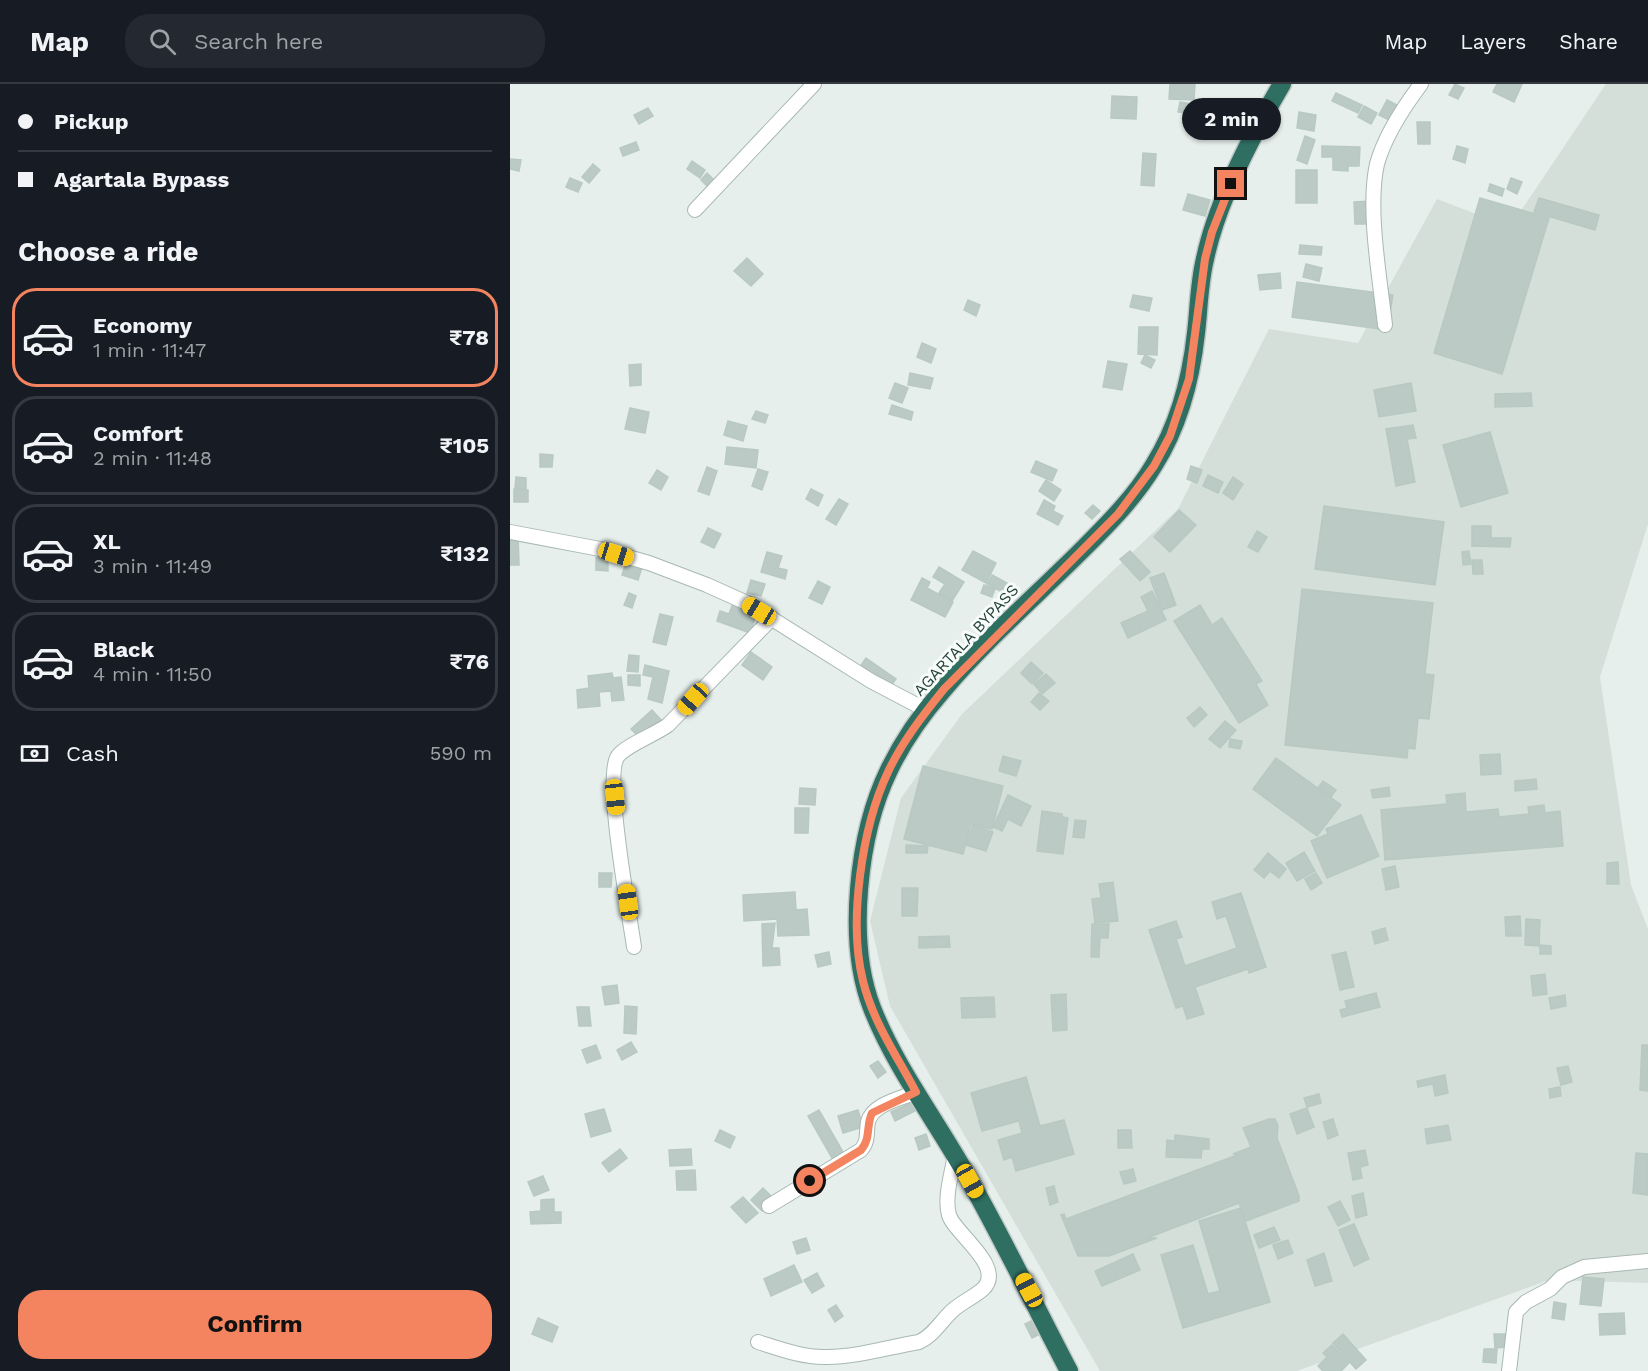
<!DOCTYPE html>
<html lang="en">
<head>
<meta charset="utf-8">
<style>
	body { margin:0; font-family:"Work Sans",sans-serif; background:#242831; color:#f1f3f6; height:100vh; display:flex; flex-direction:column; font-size:22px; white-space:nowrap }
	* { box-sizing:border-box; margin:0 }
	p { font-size:20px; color:#9ea1a6 }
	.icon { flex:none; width:33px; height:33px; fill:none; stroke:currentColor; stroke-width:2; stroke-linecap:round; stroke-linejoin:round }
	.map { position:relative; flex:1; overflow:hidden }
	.side { display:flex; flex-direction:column; background:#171b24; width:510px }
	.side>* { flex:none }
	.hud { display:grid; align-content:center; height:132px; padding:0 18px; background:#171b24 }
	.end { position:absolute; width:27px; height:27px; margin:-14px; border:8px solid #f4845f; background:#111; box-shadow:0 0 0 3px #111 }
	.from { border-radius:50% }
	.bubble { position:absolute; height:42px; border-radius:21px; background:#171b24; box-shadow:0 2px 4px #0004; font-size:20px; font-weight:700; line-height:42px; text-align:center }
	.car { position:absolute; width:18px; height:36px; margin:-18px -9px; border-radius:8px; box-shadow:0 0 4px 2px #0007; background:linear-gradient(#f5c518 24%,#345 0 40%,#f5c518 0 76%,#345 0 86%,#f5c518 0) }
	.hud b { display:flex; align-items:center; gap:21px; height:57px; font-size:22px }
	.hud b+b { border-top:2px solid #363941 }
	.hud i { width:15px; height:15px; background:#f1f3f6 }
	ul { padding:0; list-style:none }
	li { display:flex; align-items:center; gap:18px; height:99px; margin:0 12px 9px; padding:0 6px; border:3px solid #363941; border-radius:24px }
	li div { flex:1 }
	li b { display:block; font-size:22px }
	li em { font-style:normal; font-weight:700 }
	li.selected { border-color:#f4845f }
	li>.icon { width:54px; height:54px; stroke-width:1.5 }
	h2 { padding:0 18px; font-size:27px; line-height:72px }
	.pay { display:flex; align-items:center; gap:15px; height:66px; padding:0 18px; font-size:22px }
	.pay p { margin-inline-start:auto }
	.button { display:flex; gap:12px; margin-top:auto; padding:12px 18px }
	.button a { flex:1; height:69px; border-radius:24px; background:#f4845f; color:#111; font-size:24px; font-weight:700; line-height:69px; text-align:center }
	header { display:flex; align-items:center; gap:36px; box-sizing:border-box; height:84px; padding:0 30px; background:#171b24; border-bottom:2px solid #363941 }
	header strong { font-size:28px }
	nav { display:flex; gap:33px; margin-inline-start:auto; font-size:21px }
	.search { width:420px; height:54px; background:#242831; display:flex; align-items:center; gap:15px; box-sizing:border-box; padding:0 21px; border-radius:24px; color:#9ea1a6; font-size:22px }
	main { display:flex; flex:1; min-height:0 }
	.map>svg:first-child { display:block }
	.built { fill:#d4dfda }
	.building { fill:#bbcac4; stroke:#b8c9c2; stroke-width:1.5 }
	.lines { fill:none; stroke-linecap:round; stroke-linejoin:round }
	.minor-casing { stroke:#a8b8b2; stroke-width:16 }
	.highway-casing { stroke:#c2cac8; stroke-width:21 }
	.minor { stroke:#fff; stroke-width:14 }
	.highway { stroke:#2f6f62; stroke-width:18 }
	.route { stroke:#f4845f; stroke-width:8 }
	.labels { text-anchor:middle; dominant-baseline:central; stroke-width:6; stroke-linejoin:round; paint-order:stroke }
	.street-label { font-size:16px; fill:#24423a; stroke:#f7fbf9 }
</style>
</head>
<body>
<header>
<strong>Map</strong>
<div class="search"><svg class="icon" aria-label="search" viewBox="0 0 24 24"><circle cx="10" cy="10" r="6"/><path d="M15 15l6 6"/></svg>Search here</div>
<nav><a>Map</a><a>Layers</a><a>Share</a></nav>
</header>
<main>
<section class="side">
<div class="hud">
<b><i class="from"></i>Pickup</b>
<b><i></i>Agartala Bypass</b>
</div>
<h2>Choose a ride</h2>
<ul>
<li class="selected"><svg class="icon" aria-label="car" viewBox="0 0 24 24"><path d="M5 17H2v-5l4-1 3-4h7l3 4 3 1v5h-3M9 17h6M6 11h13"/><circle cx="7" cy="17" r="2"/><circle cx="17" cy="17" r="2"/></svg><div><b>Economy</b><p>1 min · 11:47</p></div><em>₹78</em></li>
<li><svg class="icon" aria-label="car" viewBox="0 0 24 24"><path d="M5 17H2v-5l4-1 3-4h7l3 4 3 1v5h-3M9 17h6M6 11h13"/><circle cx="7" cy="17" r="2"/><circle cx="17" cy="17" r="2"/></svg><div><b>Comfort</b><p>2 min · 11:48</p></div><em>₹105</em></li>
<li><svg class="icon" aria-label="car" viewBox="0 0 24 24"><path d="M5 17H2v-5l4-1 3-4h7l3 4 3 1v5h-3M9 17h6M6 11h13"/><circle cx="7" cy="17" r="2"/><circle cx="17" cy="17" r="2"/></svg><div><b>XL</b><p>3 min · 11:49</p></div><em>₹132</em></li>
<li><svg class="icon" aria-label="car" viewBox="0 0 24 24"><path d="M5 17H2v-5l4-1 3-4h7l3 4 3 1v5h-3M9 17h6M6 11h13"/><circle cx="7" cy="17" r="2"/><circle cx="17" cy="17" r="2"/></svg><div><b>Black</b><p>4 min · 11:50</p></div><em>₹76</em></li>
</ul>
<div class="pay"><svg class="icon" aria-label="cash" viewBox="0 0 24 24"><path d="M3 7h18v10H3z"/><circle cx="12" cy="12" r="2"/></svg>Cash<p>590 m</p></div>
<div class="button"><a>Confirm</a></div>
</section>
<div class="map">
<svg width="1138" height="1287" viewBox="0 0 1138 1287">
	<rect width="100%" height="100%" fill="#e6efeb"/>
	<polygon class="built" points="1096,0 1138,0 1138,440 1090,593 1121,801 1138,845 1138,1199 1039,1196 787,1287 590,1287 380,922 360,837 391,714 452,630 668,425 759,245 848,259 927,115 1000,143"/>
	<g class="building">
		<polygon points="660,0 685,0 684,16 659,15"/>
		<polygon points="945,0 954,4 948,15 939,11"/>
		<polygon points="987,0 1012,0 1004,18 983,8"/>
		<polygon points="826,9 852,21 848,29 822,17"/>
		<polygon points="602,12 627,13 626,35 601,34"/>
		<polygon points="877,16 897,26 889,41 869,31"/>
		<polygon points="670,18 683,20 681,30 668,28"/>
		<polygon points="683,21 695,22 694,35 682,35"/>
		<polygon points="854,22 867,29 861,40 848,33"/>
		<polygon points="138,24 143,32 129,40 124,31"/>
		<polygon points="789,28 806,31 804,47 787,44"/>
		<polygon points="736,30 745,34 740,46 730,41"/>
		<polygon points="907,38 920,38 920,60 908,60"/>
		<polygon points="795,52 805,56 797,80 787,76"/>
		<polygon points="126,58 129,66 113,72 110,64"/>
		<polygon points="812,62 850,63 849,82 838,82 838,87 823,86 823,73 812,73"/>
		<polygon points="947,62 958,65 955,79 943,75"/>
		<polygon points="633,69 646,70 644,102 631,101"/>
		<polygon points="0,75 11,76 9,87 0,85"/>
		<polygon points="182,77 195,86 190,94 177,85"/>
		<polygon points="83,80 90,86 79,99 72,93"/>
		<rect x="786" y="86" width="21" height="33"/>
		<polygon points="197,89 211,103 205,110 191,96"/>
		<polygon points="60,94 72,99 68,108 56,103"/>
		<polygon points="1001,94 1012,98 1007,110 997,105"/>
		<polygon points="980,100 994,105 992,112 978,107"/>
		<polygon points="678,110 700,116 695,132 673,126"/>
		<polygon points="970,114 1039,134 992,290 924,269"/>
		<polygon points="1029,114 1089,131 1085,146 1024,128"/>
		<polygon points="861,117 862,140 845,140 844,118"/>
		<polygon points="790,161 812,163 811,171 789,170"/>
		<polygon points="237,174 253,190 241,202 224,187"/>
		<polygon points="796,180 812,184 809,197 793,193"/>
		<polygon points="770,189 771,204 750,206 748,191"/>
		<polygon points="787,198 883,211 877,246 782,233"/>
		<polygon points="623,211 642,214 639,227 620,223"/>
		<polygon points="458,216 470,221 466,232 454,226"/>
		<polygon points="629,243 648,243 647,271 628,270"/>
		<polygon points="412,259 426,265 421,279 407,273"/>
		<polygon points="635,271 645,276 641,284 631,279"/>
		<polygon points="598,277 617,280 612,306 593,303"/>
		<polygon points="131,280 131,301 120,302 119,281"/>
		<polygon points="400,289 423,294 420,305 398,301"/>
		<polygon points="385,299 398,304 392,319 379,314"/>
		<polygon points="901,299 906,327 869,333 864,306"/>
		<polygon points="1021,309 1022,322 985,323 985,310"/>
		<polygon points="382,321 403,328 401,336 379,330"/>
		<polygon points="120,324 139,328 135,349 115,345"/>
		<polygon points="246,327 258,331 255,339 242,335"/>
		<polygon points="218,337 237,342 233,357 214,351"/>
		<polygon points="903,341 906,354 897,355 905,398 886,402 876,345"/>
		<polygon points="980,348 998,409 951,423 933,361"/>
		<polygon points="217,363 248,366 246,384 215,380"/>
		<polygon points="30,370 43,371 42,383 30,383"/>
		<polygon points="526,377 547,386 542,397 521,388"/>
		<polygon points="681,382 692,386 687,399 677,395"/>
		<polygon points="197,383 207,387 199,411 188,407"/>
		<polygon points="248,385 258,388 252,406 242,402"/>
		<polygon points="147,386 158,393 151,406 139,399"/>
		<polygon points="698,391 713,398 708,409 693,402"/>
		<polygon points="6,393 16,394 16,405 5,404"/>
		<polygon points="723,393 733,400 723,416 713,409"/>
		<polygon points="536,396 551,406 544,417 529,407"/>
		<polygon points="4,405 18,406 18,418 4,418"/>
		<polygon points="301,405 313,411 308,422 296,415"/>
		<polygon points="329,415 338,420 326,441 316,435"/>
		<polygon points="534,416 545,422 543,427 553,432 548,441 527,430"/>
		<polygon points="583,421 590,427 582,435 575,429"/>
		<polygon points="814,422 934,438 925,501 805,485"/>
		<polygon points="669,426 686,441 660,468 644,453"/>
		<polygon points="962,442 981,442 981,454 1001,454 1000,463 962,462"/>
		<polygon points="198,444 211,450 204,464 191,458"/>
		<polygon points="747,447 757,453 748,468 738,463"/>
		<polygon points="0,450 8,450 9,481 0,481"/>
		<polygon points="463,467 486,479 476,499 452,486"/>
		<polygon points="620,467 640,488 630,497 610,475"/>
		<polygon points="959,467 961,480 953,481 952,468"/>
		<polygon points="257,468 272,472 268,484 277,486 275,495 251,488"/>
		<polygon points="118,472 134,477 128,496 112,491"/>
		<polygon points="86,474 98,474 98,487 86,486"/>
		<polygon points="962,476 972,476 973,490 963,490"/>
		<polygon points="429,483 454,498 442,517 429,509 435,500 423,493"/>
		<polygon points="654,489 666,521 652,526 640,494"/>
		<polygon points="482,491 497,499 492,508 477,500"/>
		<polygon points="412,494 420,498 417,504 443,518 435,533 401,516"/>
		<polygon points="241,496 255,500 251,512 237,509"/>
		<polygon points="308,497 320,503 312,520 299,514"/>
		<polygon points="474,501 485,505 482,513 471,509"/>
		<polygon points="792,505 923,519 915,590 924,591 919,635 908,634 905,665 898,664 897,674 775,661"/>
		<polygon points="642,507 656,536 618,554 611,539 638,527 631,513"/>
		<polygon points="227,508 245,514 239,532 245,534 240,549 207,537 210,527 219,530"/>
		<polygon points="119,509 126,512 122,524 114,521"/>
		<polygon points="690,521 702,541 712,534 752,597 746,600 758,621 729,639 664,537"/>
		<polygon points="150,530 163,533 156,561 143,558"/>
		<polygon points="241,568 262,583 253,596 232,581"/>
		<polygon points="119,571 129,572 128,588 117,587"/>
		<polygon points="356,574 386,595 378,606 366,598 361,605 343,593"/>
		<polygon points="521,578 533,589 522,600 511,589"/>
		<polygon points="135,581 159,587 152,619 138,615 143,593 133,591"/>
		<polygon points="102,589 103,594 111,593 114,616 102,617 101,607 89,608 90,622 68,624 67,606 79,604 78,592"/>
		<polygon points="536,590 545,599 532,610 524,600"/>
		<polygon points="118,591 130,591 130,602 118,601"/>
		<polygon points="529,609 539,617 530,626 521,618"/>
		<polygon points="690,623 697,631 684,643 677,634"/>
		<polygon points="142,626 151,636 130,654 121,645"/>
		<polygon points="715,637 726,646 710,664 699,655"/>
		<polygon points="720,655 732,657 730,665 719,663"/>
		<polygon points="990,670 991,690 971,691 970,671"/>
		<polygon points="493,672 511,677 506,692 489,687"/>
		<polygon points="766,674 831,721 807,752 743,705"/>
		<polygon points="413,682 493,702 482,745 461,740 453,770 394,755"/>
		<polygon points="1026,695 1027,705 1005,707 1005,697"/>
		<polygon points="813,697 826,706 821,713 808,704"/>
		<polygon points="879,703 880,712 863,714 861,706"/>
		<polygon points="290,704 306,705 305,721 289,720"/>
		<polygon points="955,709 956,728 988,725 989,733 1019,730 1018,723 1034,721 1035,729 1050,727 1053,762 875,776 871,726 937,720 936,711"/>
		<polygon points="498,711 521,722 511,742 498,735 492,747 483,743"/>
		<polygon points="285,724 299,724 298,749 285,749"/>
		<polygon points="532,727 552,730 552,733 558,734 553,770 527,767"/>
		<polygon points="851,731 869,772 817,794 801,757 818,750 816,745"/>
		<polygon points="565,736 576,737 574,754 563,753"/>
		<polygon points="463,741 483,748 476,767 456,761"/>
		<polygon points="396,761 418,762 417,769 396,769"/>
		<polygon points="794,768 805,787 787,797 776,779"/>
		<polygon points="758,769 776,785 769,794 760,787 754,794 744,786"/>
		<polygon points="1108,778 1109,800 1097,800 1097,779"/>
		<polygon points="885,782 889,803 876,806 872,785"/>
		<polygon points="89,789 102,789 101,803 89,803"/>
		<polygon points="806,789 812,799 801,806 795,795"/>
		<polygon points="603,798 608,837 585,839 582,815 591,814 589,800"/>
		<polygon points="392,804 408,804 407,832 392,832"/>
		<polygon points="285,808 286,826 297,825 299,851 268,852 267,835 234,837 233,811"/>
		<polygon points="731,809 756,883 739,889 738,885 685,903 694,930 677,935 673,922 666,924 639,846 666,837 672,853 666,855 675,882 727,864 716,832 707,835 702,818"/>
		<polygon points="1010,832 1011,852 996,852 995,833"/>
		<polygon points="1016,835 1030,836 1029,862 1015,861"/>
		<polygon points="265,839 262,864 269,864 270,881 253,882 252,840"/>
		<polygon points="582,840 599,840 598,854 590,854 589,873 581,873"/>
		<polygon points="875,844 878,856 865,860 862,848"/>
		<polygon points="439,852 440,863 409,864 409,853"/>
		<polygon points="1030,861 1041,862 1041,870 1030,870"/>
		<polygon points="319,868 321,880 308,883 305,871"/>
		<polygon points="836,868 844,903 830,906 822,871"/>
		<polygon points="1035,890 1037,910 1023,912 1021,892"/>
		<polygon points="107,901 109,919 95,921 92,903"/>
		<polygon points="866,909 870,923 832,933 830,926 837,924 835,917"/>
		<polygon points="556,910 557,946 543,947 541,911"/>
		<polygon points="1055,911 1056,922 1041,925 1039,914"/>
		<polygon points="484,913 485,933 452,934 451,914"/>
		<polygon points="115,922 127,923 126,950 114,949"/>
		<polygon points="67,923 79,923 81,942 69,942"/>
		<polygon points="121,958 127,968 112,976 107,966"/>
		<polygon points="86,961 91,974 77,979 72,966"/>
		<polygon points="1132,961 1138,961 1138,1007 1130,1006"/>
		<polygon points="368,977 376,988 368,994 360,982"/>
		<polygon points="1058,982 1062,998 1051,1001 1047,984"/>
		<polygon points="935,991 938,1009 925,1012 923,1000 908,1003 907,997"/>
		<polygon points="516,993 530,1042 554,1036 564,1070 506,1087 502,1073 494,1076 488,1056 512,1049 509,1037 472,1047 461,1009"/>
		<polygon points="1050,1003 1051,1012 1040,1014 1039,1005"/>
		<polygon points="809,1010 811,1019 797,1023 794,1014"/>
		<polygon points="401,1019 405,1027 385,1037 381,1028"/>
		<polygon points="797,1024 804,1043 787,1050 780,1030"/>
		<polygon points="94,1025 101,1047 81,1053 75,1030"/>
		<polygon points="309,1026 333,1068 322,1074 298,1032"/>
		<polygon points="348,1026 353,1043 333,1049 328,1032"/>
		<polygon points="759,1035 765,1035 768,1042 767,1054 789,1112 789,1117 736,1137 729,1119 637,1154 647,1154 599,1172 568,1172 551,1131 554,1130 556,1135 730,1070 723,1070 741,1063 733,1044"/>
		<polygon points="823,1035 828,1051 818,1055 813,1038"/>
		<polygon points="938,1041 941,1056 917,1060 915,1045"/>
		<polygon points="210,1046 225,1053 220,1064 205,1057"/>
		<polygon points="608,1046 621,1046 622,1064 608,1064"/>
		<polygon points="416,1050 420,1062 409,1066 405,1054"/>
		<polygon points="665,1051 699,1055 699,1065 692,1065 691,1074 656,1073 657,1056 665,1057"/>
		<polygon points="110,1065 117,1074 99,1088 92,1079"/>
		<polygon points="181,1065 182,1081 160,1082 159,1066"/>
		<polygon points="855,1066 858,1081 850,1083 852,1094 843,1096 838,1069"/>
		<polygon points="1126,1069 1138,1070 1138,1111 1123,1109"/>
		<polygon points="623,1085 626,1097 614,1100 610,1088"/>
		<polygon points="185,1086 186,1106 167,1106 166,1087"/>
		<polygon points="33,1092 39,1106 24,1112 18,1098"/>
		<polygon points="544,1102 548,1118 540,1121 536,1104"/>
		<polygon points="253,1104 264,1115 252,1127 241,1116"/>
		<polygon points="853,1109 857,1131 846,1134 842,1112"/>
		<polygon points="233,1113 248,1129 236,1139 221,1123"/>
		<polygon points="44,1115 44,1128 51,1128 51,1139 21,1140 20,1128 31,1127 31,1116"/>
		<polygon points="830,1117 840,1136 828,1142 818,1123"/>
		<polygon points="731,1124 760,1218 673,1244 651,1171 683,1161 698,1210 710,1207 689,1137"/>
		<polygon points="844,1140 859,1175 844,1182 829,1146"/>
		<polygon points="764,1143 770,1156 749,1164 744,1151"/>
		<polygon points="296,1154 300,1166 287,1170 283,1158"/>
		<polygon points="778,1156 783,1169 768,1175 763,1161"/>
		<polygon points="814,1169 822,1197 805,1202 797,1176"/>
		<polygon points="623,1170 630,1186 592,1202 585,1187"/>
		<polygon points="284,1181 292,1198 261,1212 254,1195"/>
		<polygon points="307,1189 314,1202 302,1209 294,1196"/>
		<polygon points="1073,1193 1094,1195 1091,1222 1070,1220"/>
		<polygon points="1044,1218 1056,1220 1054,1236 1042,1234"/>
		<polygon points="326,1221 333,1232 325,1238 318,1226"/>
		<polygon points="1114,1229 1115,1250 1090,1251 1089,1230"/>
		<polygon points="531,1232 538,1246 522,1254 515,1240"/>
		<polygon points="28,1234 48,1243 42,1258 22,1250"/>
		<polygon points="833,1250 856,1276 846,1285 823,1259"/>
		<polygon points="984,1250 998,1250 998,1263 985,1264"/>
		<polygon points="822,1261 839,1279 831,1287 813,1287 808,1282 817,1273 813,1269"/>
		<polygon points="974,1265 987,1265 986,1279 973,1278"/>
	</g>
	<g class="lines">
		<defs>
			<g id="minor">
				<polyline points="185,126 304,0"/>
				<path d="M875,241C870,195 857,124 867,80C875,51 893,24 911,0"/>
				<polyline points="0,448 90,465 139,479 197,501 237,519 361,597 416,626"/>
				<path d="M124,863C120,833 93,691 108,672C115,662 146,650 158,641L262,534"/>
				<path d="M259,1122L351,1066C359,1057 356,1048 358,1038C362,1020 392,1014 407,1008"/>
				<path d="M248,1258C270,1265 294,1274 317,1273C347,1273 379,1263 409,1258C424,1251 431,1237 443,1226C452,1218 464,1213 473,1205C496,1183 444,1149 439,1131C434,1113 442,1089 445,1071"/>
				<polyline points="999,1287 1006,1228 1016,1218 1040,1205 1052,1193 1074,1183 1138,1177"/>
			</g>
			<path id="highway" d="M559,1287C526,1224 495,1159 460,1097C428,1039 386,985 362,924C336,857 348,750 379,686C393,657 411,631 432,607C475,556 526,512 573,465C599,439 625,413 644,381C669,341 681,295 686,249C689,224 689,199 695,175C707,117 742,51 772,0"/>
		</defs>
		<use href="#minor" class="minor-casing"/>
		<use href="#highway" class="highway-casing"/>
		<use href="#minor" class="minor"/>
		<use href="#highway" class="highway"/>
	</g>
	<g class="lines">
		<path class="route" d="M300,1097L351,1066C361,1055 356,1041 362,1029L406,1008C387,972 363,938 353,897C338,838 352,743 378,688C392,658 413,631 434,605L608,430L644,382L660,352L679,295L695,175L702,148L721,100"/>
	</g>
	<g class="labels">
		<g class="street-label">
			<text transform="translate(456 556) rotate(-47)">AGARTALA BYPASS</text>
		</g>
	</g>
</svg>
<i class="end from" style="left:300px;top:1097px"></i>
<i class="end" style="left:721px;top:100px"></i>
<div class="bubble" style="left:672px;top:14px;width:99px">2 min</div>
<i class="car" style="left:106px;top:470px;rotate:107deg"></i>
<i class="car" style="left:249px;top:527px;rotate:301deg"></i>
<i class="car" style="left:183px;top:615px;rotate:222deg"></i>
<i class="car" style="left:105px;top:713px;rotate:174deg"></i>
<i class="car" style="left:118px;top:818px;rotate:352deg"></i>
<i class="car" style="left:460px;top:1097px;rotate:151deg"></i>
<i class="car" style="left:519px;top:1206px;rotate:332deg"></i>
</div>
</main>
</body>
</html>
